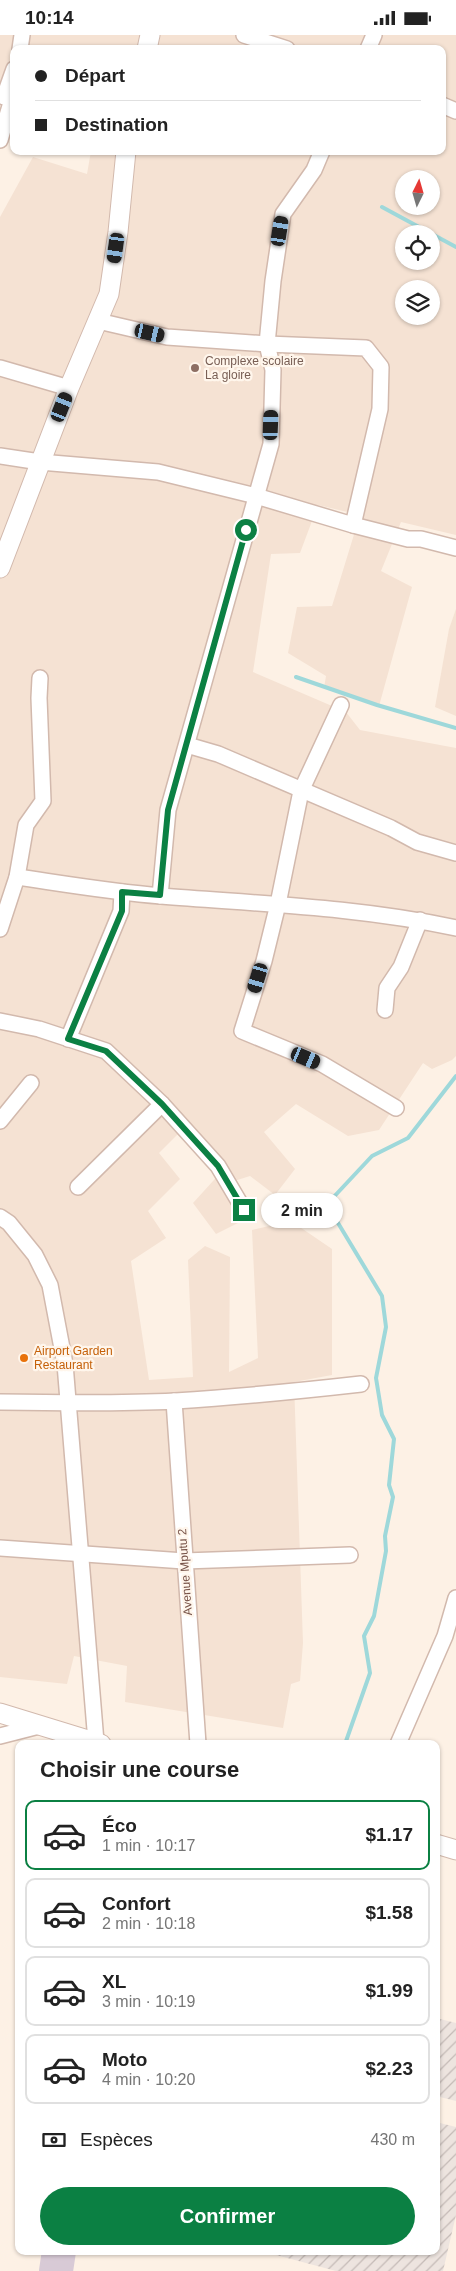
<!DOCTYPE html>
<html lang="fr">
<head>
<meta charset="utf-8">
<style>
	body { margin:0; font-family:Helvetica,sans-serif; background:#f2f2f2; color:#222; height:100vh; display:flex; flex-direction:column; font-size:19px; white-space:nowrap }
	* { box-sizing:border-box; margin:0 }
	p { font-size:16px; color:#767676 }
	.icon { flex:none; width:28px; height:28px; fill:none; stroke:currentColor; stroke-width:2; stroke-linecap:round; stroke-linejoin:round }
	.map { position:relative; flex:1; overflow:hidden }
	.side { position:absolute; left:15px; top:1705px; width:425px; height:515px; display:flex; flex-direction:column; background:#fff; border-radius:10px; box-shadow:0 1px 4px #0004 }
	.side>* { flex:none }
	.hud { position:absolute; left:10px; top:10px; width:436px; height:110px; border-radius:10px; box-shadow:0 1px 4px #0004; display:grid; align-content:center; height:110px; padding:0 25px; background:#fff }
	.needle { width:32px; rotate:5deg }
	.fabs { position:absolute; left:395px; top:135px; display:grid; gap:10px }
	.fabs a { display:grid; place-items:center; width:45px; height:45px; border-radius:50%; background:#fff; box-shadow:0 1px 4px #0004; font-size:25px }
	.end { position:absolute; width:22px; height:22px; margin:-11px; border:6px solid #0b8043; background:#fff; box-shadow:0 0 0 2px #fff }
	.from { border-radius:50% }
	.bubble { position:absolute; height:35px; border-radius:18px; background:#fff; box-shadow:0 1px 4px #0004; font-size:16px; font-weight:700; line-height:35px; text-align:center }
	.car { position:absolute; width:15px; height:30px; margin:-15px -8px; border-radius:6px; box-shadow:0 0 4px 1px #0007; background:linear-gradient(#222 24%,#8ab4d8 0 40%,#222 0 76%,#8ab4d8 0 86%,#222 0) }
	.hud b { display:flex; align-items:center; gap:18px; height:48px; font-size:19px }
	.hud b+b { border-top:1px solid #e0e0e0 }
	.hud i { width:12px; height:12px; background:#222 }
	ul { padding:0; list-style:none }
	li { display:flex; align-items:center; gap:15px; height:70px; margin:0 10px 8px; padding:0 15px; border:2px solid #e0e0e0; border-radius:10px }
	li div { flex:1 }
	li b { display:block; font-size:19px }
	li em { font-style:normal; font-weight:700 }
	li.active { border-color:#0b8043 }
	li>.icon { width:45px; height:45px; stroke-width:1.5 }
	h2 { padding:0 25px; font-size:22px; line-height:60px }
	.pay { display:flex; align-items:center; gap:12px; height:55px; padding:0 25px; font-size:19px }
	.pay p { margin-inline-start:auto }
	.primary-button { display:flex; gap:10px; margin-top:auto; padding:10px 25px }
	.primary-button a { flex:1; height:58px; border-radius:30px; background:#0b8043; color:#fff; font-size:20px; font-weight:700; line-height:58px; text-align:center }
	.status { display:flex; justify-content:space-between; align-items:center; height:35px; padding:0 25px; background:#fff; direction:ltr }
	.status svg { height:14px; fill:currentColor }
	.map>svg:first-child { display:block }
	.residential { fill:#f5e2d3; fill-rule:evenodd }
	.industrial { fill:url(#industrial-furrows) }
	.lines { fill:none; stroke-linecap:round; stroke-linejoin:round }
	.stream { stroke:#9ed8da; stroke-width:4 }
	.taxiway { stroke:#d8cad6; stroke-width:34 }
	.minor-casing { stroke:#d2b9ad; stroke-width:18 }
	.tertiary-casing { stroke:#d2b9ad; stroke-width:21 }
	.minor { stroke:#fff; stroke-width:15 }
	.tertiary { stroke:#fff; stroke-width:19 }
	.route { stroke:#0b8043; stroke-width:6 }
	.education-dot { fill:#8d6e63; stroke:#fff6ec; stroke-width:2 }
	.food-dot { fill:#e8710a; stroke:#fff6ec; stroke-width:2 }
	.labels { text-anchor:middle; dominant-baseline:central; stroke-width:4.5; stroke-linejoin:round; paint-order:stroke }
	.education-label { font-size:12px; fill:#785e54; stroke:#fff6ec; text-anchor:start }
	.food-label { font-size:12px; fill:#c56008; stroke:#fff6ec; text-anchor:start }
	.street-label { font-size:12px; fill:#785449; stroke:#fff6ec }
</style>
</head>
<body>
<div class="status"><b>10:14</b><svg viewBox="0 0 49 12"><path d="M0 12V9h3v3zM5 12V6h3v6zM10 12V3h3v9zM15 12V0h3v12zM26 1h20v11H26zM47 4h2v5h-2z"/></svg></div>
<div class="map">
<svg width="456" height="2236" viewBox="0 0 456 2236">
	<defs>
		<pattern id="industrial-furrows" width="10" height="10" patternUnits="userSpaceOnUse" patternTransform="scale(1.25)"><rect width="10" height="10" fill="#ede4df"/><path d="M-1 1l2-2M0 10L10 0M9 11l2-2" fill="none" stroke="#c5bbb7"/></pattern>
	</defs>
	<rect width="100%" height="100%" fill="#fdf1e5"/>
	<g class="residential">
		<path d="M0,0H456V500L401,487L381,536L412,552L379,671L324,653L326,641L288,618L297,572L332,571L360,480L318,470L300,518L271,519L253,637L346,677L360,695L456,713V1021L452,1025L432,1034L423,1028L379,1095L348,1101L296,1069L264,1097L295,1134L275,1160L250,1141L231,1147L244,1185L216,1199L193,1168L223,1135L182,1095L159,1118L180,1144L148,1176L166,1203L131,1226L149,1345L193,1342L188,1225L205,1211L230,1222L229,1337L258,1323L252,1195L291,1186L332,1214V1340L294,1347L303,1608L300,1646L291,1649L283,1693L125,1667L127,1631L74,1621L67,1649L0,1642V182L33,122L87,139L91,116H442V14H14V67L0,62ZM404,144H431V171H404ZM404,199H431V226H404ZM404,254H431V281H404Z"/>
		<polygon points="456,574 456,681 435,672 449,594"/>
	</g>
	<g class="industrial">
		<polygon points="436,1983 456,1988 456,2066 436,2061"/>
		<polygon points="436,2087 456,2092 456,2180 443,2236 336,2236 261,2216 436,2216"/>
	</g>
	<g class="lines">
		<g class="stream">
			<polyline points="382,172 456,212"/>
			<polyline points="296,642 377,670 456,693"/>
			<polyline points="345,1709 370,1638 364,1601 374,1581 386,1516 385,1501 393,1462 389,1450 394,1404 382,1380 376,1343 386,1292 382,1261 332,1178 329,1167 372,1121 408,1103 456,1041"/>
		</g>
		<polyline class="taxiway" points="56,2236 59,2216"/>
		<defs>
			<g id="minor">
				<polyline points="244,0 287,14"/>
				<polyline points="20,14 22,0"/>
				<polyline points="368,14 374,0"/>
				<polyline points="4,62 14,34"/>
				<polyline points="442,70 456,76"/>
				<polyline points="0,105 12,64"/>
				<polyline points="98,286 167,302 267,309 366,313 381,332 380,374 353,490"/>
				<polyline points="0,333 69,353"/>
				<polyline points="0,421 40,427 158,437 256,461 353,490 408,504 421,504 456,513"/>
				<polyline points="341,670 301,756 278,869 264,926 242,996 322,1029 396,1073"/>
				<polyline points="187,710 218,719 391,793 417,807 456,818"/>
				<path d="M17,842C65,849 112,857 161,861C259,869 359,872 456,893"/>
				<polyline points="160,861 168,775 271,409 273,335 267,309 273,246 283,179 314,135 322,116"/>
				<polyline points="0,894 17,842 26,790 43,766 39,663 40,643"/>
				<polyline points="385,975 387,953 401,932 420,885"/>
				<polyline points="0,986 39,994 106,1016 162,1069 218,1131 244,1175"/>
				<polyline points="68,1004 121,876 122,857"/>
				<polyline points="0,1086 31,1048"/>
				<polyline points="78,1152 162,1069"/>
				<polyline points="0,1182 9,1188 35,1220 50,1250 65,1329 96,1707"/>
				<polyline points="174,1366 198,1709"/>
				<path d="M0,1367C58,1368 117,1369 175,1366C237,1362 299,1356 361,1349"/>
				<polyline points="0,1513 184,1526 350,1520"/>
				<polyline points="0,1701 39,1691"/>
				<polyline points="398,1709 445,1601 456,1563"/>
			</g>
			<g id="tertiary">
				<polyline points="147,14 150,0"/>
				<polyline points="0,533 69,353 109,259 118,197 126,116"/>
				<polyline points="0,1678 101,1709"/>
				<polyline points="436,1809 456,1815"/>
			</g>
		</defs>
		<use href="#minor" class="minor-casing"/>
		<use href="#tertiary" class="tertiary-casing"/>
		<use href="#minor" class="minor"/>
		<use href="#tertiary" class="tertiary"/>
	</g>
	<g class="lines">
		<polyline class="route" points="244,1175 218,1131 162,1069 106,1016 68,1004 122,876 122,857 160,860 168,775 246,495"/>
	</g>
	<circle class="education-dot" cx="195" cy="333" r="5"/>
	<circle class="food-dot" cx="24" cy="1323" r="5"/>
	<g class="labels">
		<g class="education-label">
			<text x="205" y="326">Complexe scolaire<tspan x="205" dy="14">La gloire</tspan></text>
		</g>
		<g class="food-label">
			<text x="34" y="1316">Airport Garden<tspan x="34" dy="14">Restaurant</tspan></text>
		</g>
		<g class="street-label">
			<text transform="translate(185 1537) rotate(-94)">Avenue Mputu 2</text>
		</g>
	</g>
</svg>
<div class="fabs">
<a><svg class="needle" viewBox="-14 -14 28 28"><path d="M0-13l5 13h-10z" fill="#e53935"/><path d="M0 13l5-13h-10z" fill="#767676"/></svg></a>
<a><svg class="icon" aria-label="locate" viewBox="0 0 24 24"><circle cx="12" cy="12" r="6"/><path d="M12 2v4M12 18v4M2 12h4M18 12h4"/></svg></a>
<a><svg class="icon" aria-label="layers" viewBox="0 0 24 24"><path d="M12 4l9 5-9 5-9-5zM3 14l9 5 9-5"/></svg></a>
</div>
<i class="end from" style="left:246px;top:495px"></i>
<i class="end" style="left:244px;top:1175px"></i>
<div class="bubble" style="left:261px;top:1158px;width:82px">2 min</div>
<i class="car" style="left:280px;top:196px;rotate:9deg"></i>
<i class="car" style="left:116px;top:213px;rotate:188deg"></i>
<i class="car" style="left:150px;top:298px;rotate:103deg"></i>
<i class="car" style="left:62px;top:372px;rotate:22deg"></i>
<i class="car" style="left:271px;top:390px;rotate:2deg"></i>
<i class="car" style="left:258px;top:943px;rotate:197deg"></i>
<i class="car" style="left:306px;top:1023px;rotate:113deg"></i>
<div class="hud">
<b><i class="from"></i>Départ</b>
<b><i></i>Destination</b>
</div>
<section class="side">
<h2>Choisir une course</h2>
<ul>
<li class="active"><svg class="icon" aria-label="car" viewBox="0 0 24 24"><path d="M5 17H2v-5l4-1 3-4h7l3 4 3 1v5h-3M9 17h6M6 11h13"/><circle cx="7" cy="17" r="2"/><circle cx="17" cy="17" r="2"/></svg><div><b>Éco</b><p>1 min · 10:17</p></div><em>$1.17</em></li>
<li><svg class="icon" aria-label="car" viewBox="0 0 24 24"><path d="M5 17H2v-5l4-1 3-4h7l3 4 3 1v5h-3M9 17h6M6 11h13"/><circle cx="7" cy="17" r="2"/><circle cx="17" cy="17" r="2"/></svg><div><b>Confort</b><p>2 min · 10:18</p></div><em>$1.58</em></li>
<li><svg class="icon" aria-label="car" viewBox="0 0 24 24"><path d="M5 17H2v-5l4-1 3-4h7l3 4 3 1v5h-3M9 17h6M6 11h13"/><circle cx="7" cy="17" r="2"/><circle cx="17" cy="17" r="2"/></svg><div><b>XL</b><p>3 min · 10:19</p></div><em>$1.99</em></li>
<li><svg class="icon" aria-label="car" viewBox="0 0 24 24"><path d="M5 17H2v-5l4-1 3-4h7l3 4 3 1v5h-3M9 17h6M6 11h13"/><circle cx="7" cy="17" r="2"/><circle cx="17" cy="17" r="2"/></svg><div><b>Moto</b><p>4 min · 10:20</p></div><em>$2.23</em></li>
</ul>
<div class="pay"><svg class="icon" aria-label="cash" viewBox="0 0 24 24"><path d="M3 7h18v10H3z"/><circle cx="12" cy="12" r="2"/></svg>Espèces<p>430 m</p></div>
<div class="primary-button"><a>Confirmer</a></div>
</section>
</div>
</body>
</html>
